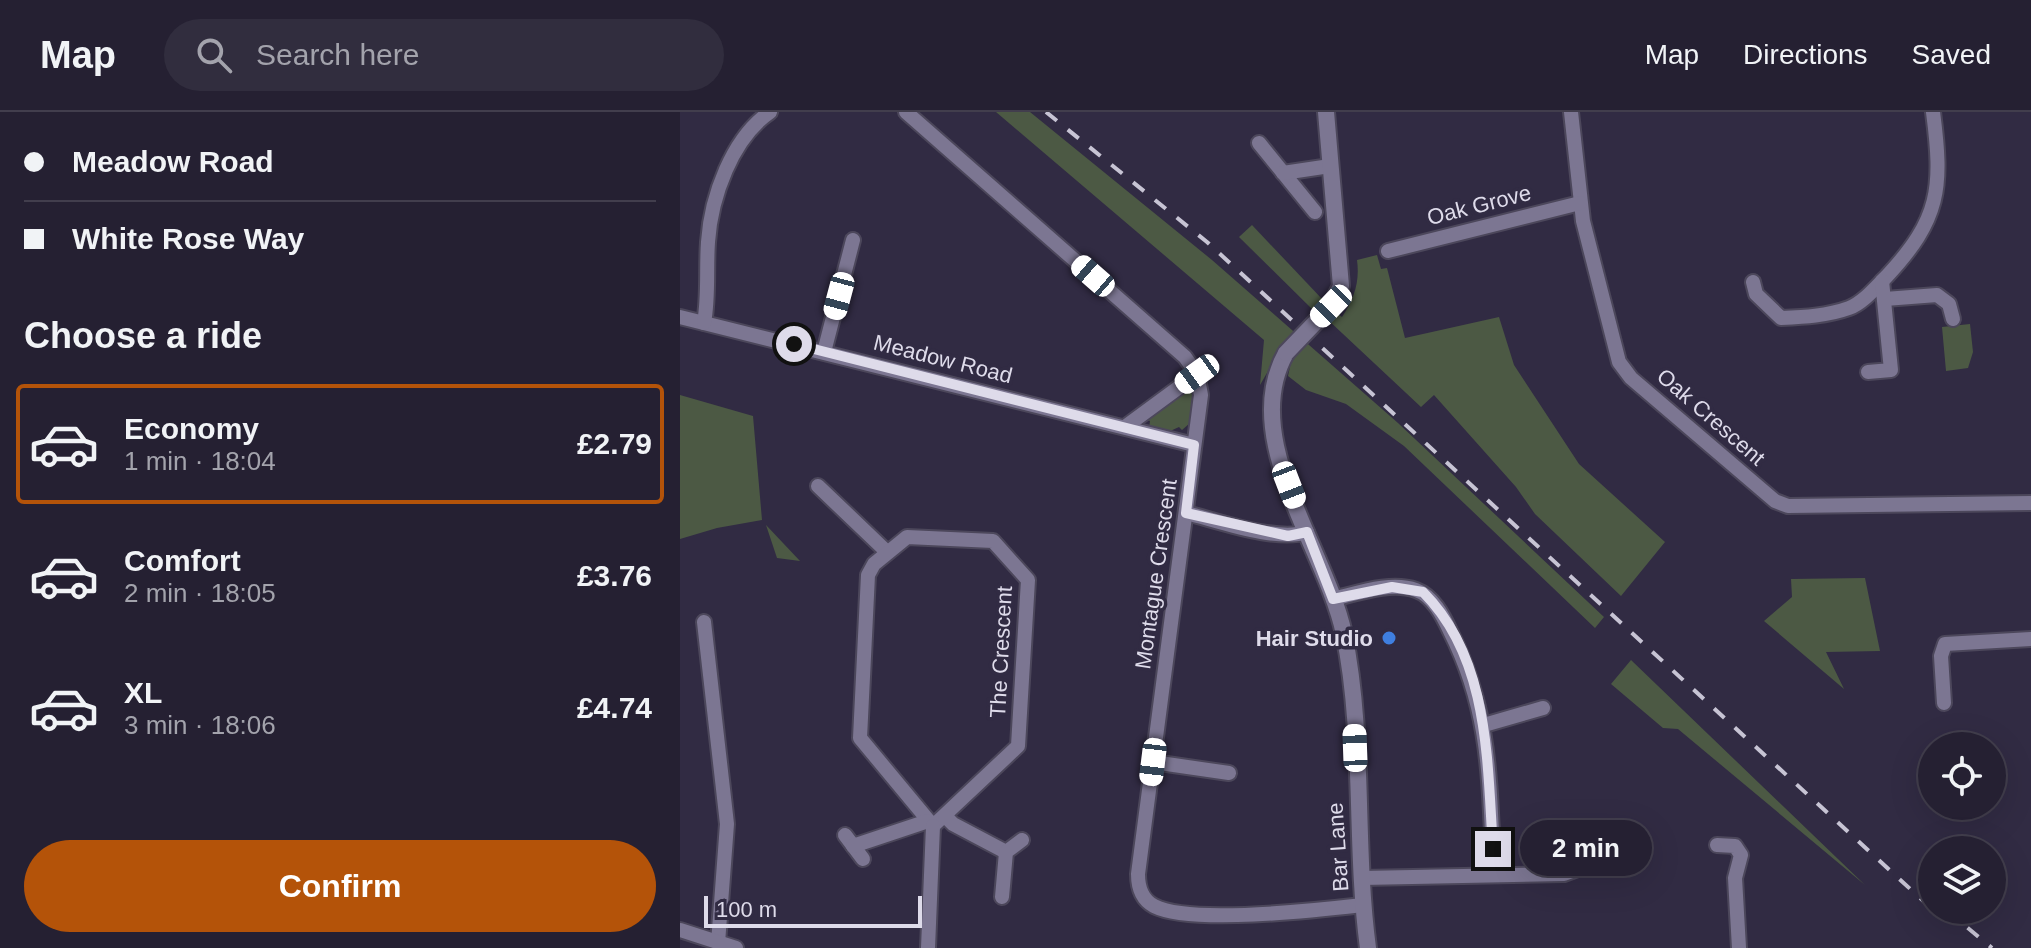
<!DOCTYPE html>
<html lang="en">
<head>
<meta charset="utf-8">
<style>
	body { margin:0; font-family:Arial,sans-serif; background:#312d3e; color:#f1f3f6; height:100vh; display:flex; flex-direction:column; font-size:30px; white-space:nowrap }
	* { box-sizing:border-box; margin:0 }
	p { font-size:26px; color:#a3a3ac }
	.icon { flex:none; width:44px; height:44px; fill:none; stroke:currentColor; stroke-width:2; stroke-linecap:round; stroke-linejoin:round }
	.map { position:relative; flex:1; overflow:hidden }
	.sheet { display:flex; flex-direction:column; background:#252032; width:680px }
	.sheet>* { flex:none }
	.banner { display:grid; align-content:center; height:176px; padding:0 24px; background:#252032 }
	.tools { position:absolute; left:1238px; top:620px; display:grid; gap:16px }
	.tools a { display:grid; place-items:center; width:88px; height:88px; border-radius:50%; background:#252032; box-shadow:0 8px 32px #0002,0 0 0 2px #423e4d; font-size:40px }
	.scale { position:absolute; left:24px; bottom:20px; width:218px; box-sizing:border-box; padding-left:8px; border:4px solid #dedbea; border-top:0; font-size:22px; line-height:28px; white-space:nowrap; color:#dedbea; -webkit-text-stroke:6px #312b43; paint-order:stroke }
	.end { position:absolute; width:36px; height:36px; margin:-18px; border:10px solid #dedbea; background:#111; box-shadow:0 0 0 4px #111 }
	.from { border-radius:50% }
	.bubble { position:absolute; height:56px; border-radius:28px; background:#252032; box-shadow:0 8px 32px #0002,0 0 0 2px #423e4d; font-size:26px; font-weight:800; line-height:56px; text-align:center }
	.car { position:absolute; width:24px; height:48px; margin:-24px -12px; border-radius:10px; box-shadow:0 0 6px 2px #0007; background:linear-gradient(#fff 24%,#345 0 40%,#fff 0 76%,#345 0 86%,#fff 0) }
	.banner b { display:flex; align-items:center; gap:28px; height:76px; font-size:30px }
	.banner b+b { border-top:2px solid #423e4d }
	.banner i { width:20px; height:20px; background:#f1f3f6 }
	ul { padding:0; list-style:none }
	li { display:flex; align-items:center; gap:24px; height:120px; margin:0 16px 12px; padding:0 8px; border:4px solid transparent; border-radius:8px }
	li div { flex:1 }
	li b { display:block; font-size:30px }
	li em { font-style:normal; font-weight:800 }
	li.selected { border-color:#b45309 }
	li>.icon { width:72px; height:72px; stroke-width:1.5 }
	h2 { padding:0 24px; font-size:36px; line-height:96px }
	.cta { display:flex; gap:16px; margin-top:auto; padding:16px 24px }
	.cta a { flex:1; height:92px; border-radius:48px; background:#b45309; color:#fff; font-size:32px; font-weight:800; line-height:92px; text-align:center }
	header { display:flex; align-items:center; gap:48px; box-sizing:border-box; height:112px; padding:0 40px; background:#252032; border-bottom:2px solid #423e4d }
	header strong { font-size:38px }
	nav { display:flex; gap:44px; margin-inline-start:auto; font-size:28px }
	.search { width:560px; height:72px; background:#312d3e; display:flex; align-items:center; gap:20px; box-sizing:border-box; padding:0 28px; border-radius:44px; color:#a3a3ac; font-size:30px }
	main { display:flex; flex:1; min-height:0 }
	.map>svg:first-child { display:block }
	.green { fill:#4c5944 }
	.lines { fill:none; stroke-linecap:round; stroke-linejoin:round }
	.minor-casing { stroke:#4c475b; stroke-width:18 }
	.tertiary-casing { stroke:#4c475b; stroke-width:20 }
	.minor { stroke:#7c7692; stroke-width:14 }
	.tertiary { stroke:#7c7692; stroke-width:16 }
	.rail { stroke:#c7c4d4; stroke-width:4; stroke-dasharray:14 14; stroke-linecap:butt }
	.tertiary-bridge-casing { stroke:#4c475b; stroke-width:20; stroke-linecap:butt }
	.tertiary-bridge { stroke:#7c7692; stroke-width:16 }
	.route { stroke:#dedbea; stroke-width:10 }
	.shop-dot { fill:#3f7fe0; stroke:#312b43; stroke-width:3 }
	.labels { text-anchor:middle; dominant-baseline:central; stroke-width:7; stroke-linejoin:round; paint-order:stroke }
	.street-label { font-size:22px; fill:#dedbea; stroke:#312b43 }
	.poi-label { font-size:22px; font-weight:bold; fill:#dedbea; stroke:#312b43; text-anchor:end }
</style>
</head>
<body>
<header>
<strong>Map</strong>
<div class="search"><svg class="icon" aria-label="search" viewBox="0 0 24 24"><circle cx="10" cy="10" r="6"/><path d="M15 15l6 6"/></svg>Search here</div>
<nav><a>Map</a><a>Directions</a><a>Saved</a></nav>
</header>
<main>
<section class="sheet">
<div class="banner">
<b><i class="from"></i>Meadow Road</b>
<b><i></i>White Rose Way</b>
</div>
<h2>Choose a ride</h2>
<ul>
<li class="selected"><svg class="icon" aria-label="car" viewBox="0 0 24 24"><path d="M5 17H2v-5l4-1 3-4h7l3 4 3 1v5h-3M9 17h6M6 11h13"/><circle cx="7" cy="17" r="2"/><circle cx="17" cy="17" r="2"/></svg><div><b>Economy</b><p>1 min · 18:04</p></div><em>£2.79</em></li>
<li><svg class="icon" aria-label="car" viewBox="0 0 24 24"><path d="M5 17H2v-5l4-1 3-4h7l3 4 3 1v5h-3M9 17h6M6 11h13"/><circle cx="7" cy="17" r="2"/><circle cx="17" cy="17" r="2"/></svg><div><b>Comfort</b><p>2 min · 18:05</p></div><em>£3.76</em></li>
<li><svg class="icon" aria-label="car" viewBox="0 0 24 24"><path d="M5 17H2v-5l4-1 3-4h7l3 4 3 1v5h-3M9 17h6M6 11h13"/><circle cx="7" cy="17" r="2"/><circle cx="17" cy="17" r="2"/></svg><div><b>XL</b><p>3 min · 18:06</p></div><em>£4.74</em></li>
</ul>
<div class="cta"><a>Confirm</a></div>
</section>
<div class="map">
<svg width="1351" height="836" viewBox="0 0 1351 836">
	<rect width="100%" height="100%" fill="#312b43"/>
	<g class="green">
		<polygon points="316,0 350,0 532,148 718,311 924,505 915,516 724,334 666,292 626,278 608,264 612,245 602,235 580,273 584,228"/>
		<polygon points="572,113 643,188 635,200 559,125"/>
		<path d="M697,143L701,157L707,156L725,226L819,205L834,253L899,352L985,430L941,484L855,402L836,375L754,283L741,295L647,207L655,200L662,205C674,187 680,170 677,148Z"/>
		<polygon points="1290,212 1293,240 1288,256 1266,259 1262,215"/>
		<polygon points="508,277 515,285 510,311 502,318 499,315 486,321 469,316 470,309 466,308"/>
		<polygon points="0,283 73,304 82,408 37,416 0,427"/>
		<polygon points="86,413 120,449 97,446"/>
		<polygon points="1185,466 1200,539 1146,540 1164,577 1084,509 1112,485 1111,467"/>
		<polygon points="951,548 1185,773 998,617 983,616 931,572"/>
	</g>
	<g class="lines">
		<defs>
			<g id="minor">
				<path d="M226,0L505,245L517,262L521,283L458,762C458,775 461,787 474,794C511,813 639,798 683,793"/>
				<polyline points="891,0 903,109 939,250 951,266 1095,389 1108,394 1351,391"/>
				<polyline points="579,31 635,100"/>
				<polyline points="603,61 650,54"/>
				<polyline points="708,139 900,91"/>
				<path d="M1073,170L1076,182L1101,206C1124,205 1147,204 1169,196C1183,191 1196,175 1207,164C1260,107 1263,76 1253,0"/>
				<polyline points="1205,187 1257,183 1269,192 1273,207"/>
				<polyline points="0,205 514,333"/>
				<path d="M24,211C29,184 26,158 28,130C31,85 52,26 90,0"/>
				<polyline points="144,240 173,128"/>
				<polyline points="1188,260 1211,258 1202,169"/>
				<polyline points="445,315 517,262"/>
				<polyline points="138,374 207,440"/>
				<path d="M506,401C539,409 596,430 627,420"/>
				<polygon points="227,425 313,429 348,468 338,634 253,714 180,626 188,463 194,452"/>
				<path d="M653,487C678,481 711,469 736,478C753,484 763,504 770,519C812,602 809,673 814,763"/>
				<polyline points="24,510 47,712 38,831"/>
				<polyline points="1264,591 1261,544 1265,532 1351,527"/>
				<polyline points="804,613 863,596"/>
				<polyline points="473,650 549,661"/>
				<polyline points="265,704 273,712 326,740"/>
				<polyline points="165,723 183,747"/>
				<polyline points="1037,733 1055,734 1061,743 1055,766 1059,836"/>
				<polyline points="173,734 248,709"/>
				<polyline points="682,766 884,762 924,747 951,725"/>
				<polyline points="322,785 326,740 342,728"/>
				<polyline points="0,818 56,836"/>
				<polyline points="248,836 253,714"/>
			</g>
			<g id="tertiary">
				<polyline points="646,0 661,174 651,194"/>
				<path d="M606,241C558,326 646,437 664,522C685,625 674,732 688,836"/>
			</g>
		</defs>
		<use href="#minor" class="minor-casing"/>
		<use href="#tertiary" class="tertiary-casing"/>
		<use href="#minor" class="minor"/>
		<use href="#tertiary" class="tertiary"/>
		<g class="rail">
			<polyline points="366,0 527,130 1252,797"/>
			<polyline points="1266,798 1312,836"/>
		</g>
		<defs>
			<polyline id="tertiary-bridge" points="606,241 651,194"/>
		</defs>
		<use href="#tertiary-bridge" class="tertiary-bridge-casing"/>
		<use href="#tertiary-bridge" class="tertiary-bridge"/>
	</g>
	<g class="lines">
		<path class="route" d="M114,232L514,333L506,401L608,424L627,420L653,487L712,475L743,480C810,547 807,650 813,737"/>
	</g>
	<circle class="shop-dot" cx="709" cy="526" r="8"/>
	<g class="labels">
		<g class="street-label">
			<text transform="translate(799 93) rotate(-14)">Oak Grove</text>
			<text transform="translate(263 247) rotate(14)">Meadow Road</text>
			<text transform="translate(1031 305) rotate(41)">Oak Crescent</text>
			<text transform="translate(476 462) rotate(-82)">Montague Crescent</text>
			<text transform="translate(321 540) rotate(-87)">The Crescent</text>
			<text transform="translate(658 735) rotate(-94)">Bar Lane</text>
		</g>
		<g class="poi-label">
			<text x="693" y="526">Hair Studio</text>
		</g>
	</g>
</svg>
<div class="tools">
<a><svg class="icon" aria-label="locate" viewBox="0 0 24 24"><circle cx="12" cy="12" r="6"/><path d="M12 2v4M12 18v4M2 12h4M18 12h4"/></svg></a>
<a><svg class="icon" aria-label="layers" viewBox="0 0 24 24"><path d="M12 4l9 5-9 5-9-5zM3 14l9 5 9-5"/></svg></a>
</div>
<div class="scale">100 m</div>
<i class="end from" style="left:114px;top:232px"></i>
<i class="end" style="left:813px;top:737px"></i>
<div class="bubble" style="left:840px;top:708px;width:132px">2 min</div>
<i class="car" style="left:413px;top:164px;rotate:311deg"></i>
<i class="car" style="left:159px;top:184px;rotate:195deg"></i>
<i class="car" style="left:651px;top:194px;rotate:224deg"></i>
<i class="car" style="left:517px;top:262px;rotate:234deg"></i>
<i class="car" style="left:609px;top:373px;rotate:159deg"></i>
<i class="car" style="left:675px;top:636px;rotate:358deg"></i>
<i class="car" style="left:473px;top:650px;rotate:187deg"></i>
</div>
</main>
</body>
</html>
